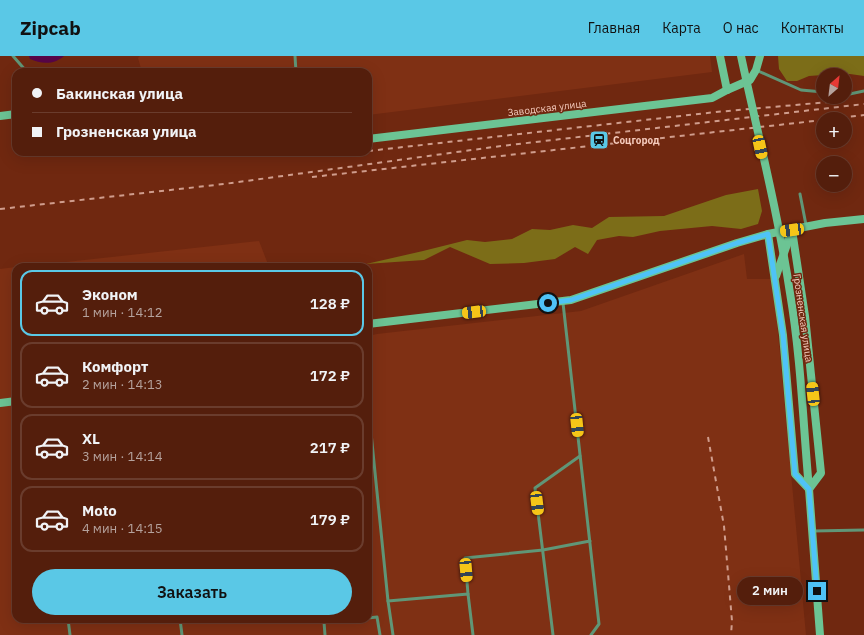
<!DOCTYPE html>
<html lang="ru">
<head>
<meta charset="utf-8">
<style>
	body { margin:0; font-family:"IBM Plex Sans",sans-serif; background:#5d2b1a; color:#f1f3f6; height:100vh; display:flex; flex-direction:column; font-size:15px; white-space:nowrap }
	* { box-sizing:border-box; margin:0 }
	p { font-size:13px; color:#b5a29d }
	.icon { flex:none; width:22px; height:22px; fill:none; stroke:currentColor; stroke-width:2; stroke-linecap:round; stroke-linejoin:round }
	.map { position:relative; flex:1; overflow:hidden }
	.side { position:absolute; left:12px; top:207px; width:360px; height:360px; display:flex; flex-direction:column; background:#541e0c; border-radius:12px; box-shadow:0 4px 16px #0002,0 0 0 1px #6a3c2d }
	.side>* { flex:none }
	.hud { position:absolute; left:12px; top:12px; width:360px; height:88px; border-radius:12px; box-shadow:0 4px 16px #0002,0 0 0 1px #6a3c2d; display:grid; align-content:center; height:88px; padding:0 20px; background:#541e0c }
	.needle { width:26px; rotate:28deg }
	.fabs { position:absolute; left:816px; top:12px; display:grid; gap:8px }
	.fabs a { display:grid; place-items:center; width:36px; height:36px; border-radius:50%; background:#541e0c; box-shadow:0 4px 16px #0002,0 0 0 1px #6a3c2d; font-size:20px }
	.end { position:absolute; width:18px; height:18px; margin:-9px; border:5px solid #4fc3f7; background:#111; box-shadow:0 0 0 2px #111 }
	.from { border-radius:50% }
	.bubble { position:absolute; height:28px; border-radius:14px; background:#541e0c; box-shadow:0 4px 16px #0002,0 0 0 1px #6a3c2d; font-size:13px; font-weight:600; line-height:28px; text-align:center }
	.car { position:absolute; width:12px; height:24px; margin:-12px -6px; border-radius:5px; box-shadow:0 0 3px 1px #0007; background:linear-gradient(#f5c518 24%,#345 0 40%,#f5c518 0 76%,#345 0 86%,#f5c518 0) }
	.hud b { display:flex; align-items:center; gap:14px; height:38px; font-size:15px }
	.hud b+b { border-top:1px solid #6a3c2d }
	.hud i { width:10px; height:10px; background:#f1f3f6 }
	ul { padding:7px 0 0; list-style:none }
	li { display:flex; align-items:center; gap:12px; height:66px; margin:0 8px 6px; padding:0 12px; border:2px solid #6a3c2d; border-radius:12px }
	li div { flex:1 }
	li b { display:block; font-size:15px }
	li em { font-style:normal; font-weight:600 }
	li.selected { border-color:#5ac8e6 }
	li>.icon { width:36px; height:36px; stroke-width:1.5 }
	.action { display:flex; gap:8px; margin-top:auto; padding:8px 20px }
	.action a { flex:1; height:46px; border-radius:24px; background:#5ac8e6; color:#111; font-size:16px; font-weight:600; line-height:46px; text-align:center }
	header { display:flex; align-items:center; gap:24px; box-sizing:border-box; height:56px; padding:0 20px; background:#5ac8e6; color:#111 }
	header strong { font-size:19px }
	nav { display:flex; gap:22px; margin-inline-start:auto; font-size:14px }
	.map>svg:first-child { display:block }
	.built { fill:#7f3014 }
	.green { fill:#7c6d18 }
	.water { fill:#570547 }
	.lines { fill:none; stroke-linecap:round; stroke-linejoin:round }
	.lane { stroke:#609677; stroke-width:3 }
	.secondary { stroke:#6cc494; stroke-width:8 }
	.rail { stroke:#d09d8d; stroke-width:2; stroke-dasharray:5 5; stroke-linecap:butt }
	.secondary-bridge { stroke:#6cc494; stroke-width:8 }
	.route { stroke:#4fc3f7; stroke-width:5 }
	.labels { text-anchor:middle; dominant-baseline:central; stroke-width:3; stroke-linejoin:round; paint-order:stroke }
	.street-label { font-size:10px; fill:#f4c9bb; stroke:#702810 }
	.poi-label { font-size:10px; font-weight:bold; fill:#f4c9bb; stroke:#702810; text-anchor:start }
</style>
</head>
<body>
<header>
<strong>Zipcab</strong>
<nav><a>Главная</a><a>Карта</a><a>О нас</a><a>Контакты</a></nav>
</header>
<div class="map">
<svg width="864" height="579" viewBox="0 0 864 579">
	<rect width="100%" height="100%" fill="#702810"/>
	<g class="built">
		<polygon points="140,0 710,0 712,16 368,59 368,16 142,16 138,2"/>
		<polygon points="259,185 269,211 20,211"/>
		<polygon points="744,198 747,223 773,223 806,579 0,579 0,213 16,211 16,563 368,563 368,280 377,278 581,255"/>
	</g>
	<g class="green">
		<polygon points="778,0 864,0 864,20 850,18 823,19 809,20 797,25 787,25 779,13"/>
		<polygon points="758,133 762,155 758,168 741,173 712,170 660,175 633,181 619,180 597,184 588,198 575,191 555,203 524,207 490,208 450,191 424,204 366,208 423,195 467,184 485,186 512,183 532,173 550,174 573,169 592,172 609,161 664,160 726,139"/>
	</g>
	<path class="water" d="M29,0H64C54,9 41,8 30,3Z"/>
	<g class="lines">
		<g class="lane">
			<polyline points="13,0 27,16"/>
			<polyline points="295,0 296,16"/>
			<polyline points="756,14 801,34 823,36"/>
			<polyline points="845,39 864,35"/>
			<polyline points="800,138 806,169"/>
			<polyline points="563,247 599,568 591,579"/>
			<polyline points="368,347 388,545"/>
			<polyline points="813,475 864,474"/>
			<polyline points="468,538 465,502 543,494 590,485"/>
			<polyline points="368,562 377,561 380,579"/>
			<polyline points="68,563 70,579"/>
			<polyline points="180,563 182,579"/>
			<polyline points="314,563 324,566 357,563"/>
			<polyline points="324,566 325,579"/>
			<polyline points="393,579 388,545 468,538 473,579"/>
			<polyline points="553,579 535,432 580,400"/>
		</g>
		<g class="secondary">
			<polyline points="720,0 727,34"/>
			<polyline points="0,60 16,58"/>
			<polyline points="368,83 712,42 727,34 750,24 756,14 760,0"/>
			<polyline points="792,174 805,260 821,417 809,433"/>
			<polyline points="768,178 783,279 795,418 809,433"/>
			<polyline points="776,220 791,177"/>
			<polyline points="368,268 571,244 737,187 768,178 825,167 864,163"/>
			<polyline points="0,347 16,345"/>
			<polyline points="809,433 820,579"/>
		</g>
		<g class="rail">
			<polyline points="831,63 864,59"/>
			<polyline points="368,95 716,56 840,45"/>
			<path d="M278,96C307,100 334,99 363,96"/>
			<polyline points="312,121 823,64"/>
			<polyline points="0,153 224,128 501,90 864,48"/>
			<polyline points="708,381 724,470 732,565 731,579"/>
		</g>
		<path class="secondary-bridge" d="M741,0C758,79 778,157 790,237C801,302 803,367 809,433"/>
	</g>
	<g class="lines">
		<polyline class="route" points="548,247 571,244 737,187 768,178 783,279 795,418 809,433 817,535"/>
	</g>
	<defs>
		<symbol id="station-square" viewBox="-11 -11 22 22"><rect x="-9" y="-9" width="18" height="18" rx="4" fill="#5ac8e6" stroke="#702810"/><path d="M-3-6H3Q5-6 5-4V2Q5 4 3 4L4.5 6H3L1.5 4h-3L-3 6H-4.5L-3 4Q-5 4-5 2V-4Q-5-6-3-6ZM-3.5-4v3h7v-3ZM-3.5 1v1.5H-2V1ZM2 1v1.5H3.5V1Z" fill="#111"/></symbol>
	</defs>
	<g fill-rule="evenodd">
		<use href="#station-square" x="588" y="73" width="22" height="22"/>
	</g>
	<g class="labels">
		<g class="street-label">
			<text transform="translate(547 52) rotate(-7)">Заводская улица</text>
			<text transform="translate(803 262) rotate(82)">Грозненская улица</text>
		</g>
		<g class="poi-label">
			<text x="613" y="84">Соцгород</text>
		</g>
	</g>
</svg>
<div class="fabs">
<a><svg class="needle" viewBox="-14 -14 28 28"><path d="M0-13l5 13h-10z" fill="#e53935"/><path d="M0 13l5-13h-10z" fill="#b5a29d"/></svg></a>
<a>+</a>
<a>−</a>
</div>
<i class="end from" style="left:548px;top:247px"></i>
<i class="end" style="left:817px;top:535px"></i>
<div class="bubble" style="left:737px;top:521px;width:66px">2 мин</div>
<i class="car" style="left:760px;top:91px;rotate:168deg"></i>
<i class="car" style="left:792px;top:174px;rotate:262deg"></i>
<i class="car" style="left:474px;top:256px;rotate:263deg"></i>
<i class="car" style="left:813px;top:338px;rotate:354deg"></i>
<i class="car" style="left:577px;top:369px;rotate:174deg"></i>
<i class="car" style="left:537px;top:447px;rotate:173deg"></i>
<i class="car" style="left:466px;top:514px;rotate:175deg"></i>
<div class="hud">
<b><i class="from"></i>Бакинская улица</b>
<b><i></i>Грозненская улица</b>
</div>
<section class="side">
<ul>
<li class="selected"><svg class="icon" aria-label="car" viewBox="0 0 24 24"><path d="M5 17H2v-5l4-1 3-4h7l3 4 3 1v5h-3M9 17h6M6 11h13"/><circle cx="7" cy="17" r="2"/><circle cx="17" cy="17" r="2"/></svg><div><b>Эконом</b><p>1 мин · 14:12</p></div><em>128 ₽</em></li>
<li><svg class="icon" aria-label="car" viewBox="0 0 24 24"><path d="M5 17H2v-5l4-1 3-4h7l3 4 3 1v5h-3M9 17h6M6 11h13"/><circle cx="7" cy="17" r="2"/><circle cx="17" cy="17" r="2"/></svg><div><b>Комфорт</b><p>2 мин · 14:13</p></div><em>172 ₽</em></li>
<li><svg class="icon" aria-label="car" viewBox="0 0 24 24"><path d="M5 17H2v-5l4-1 3-4h7l3 4 3 1v5h-3M9 17h6M6 11h13"/><circle cx="7" cy="17" r="2"/><circle cx="17" cy="17" r="2"/></svg><div><b>XL</b><p>3 мин · 14:14</p></div><em>217 ₽</em></li>
<li><svg class="icon" aria-label="car" viewBox="0 0 24 24"><path d="M5 17H2v-5l4-1 3-4h7l3 4 3 1v5h-3M9 17h6M6 11h13"/><circle cx="7" cy="17" r="2"/><circle cx="17" cy="17" r="2"/></svg><div><b>Moto</b><p>4 мин · 14:15</p></div><em>179 ₽</em></li>
</ul>
<div class="action"><a>Заказать</a></div>
</section>
</div>
</body>
</html>
